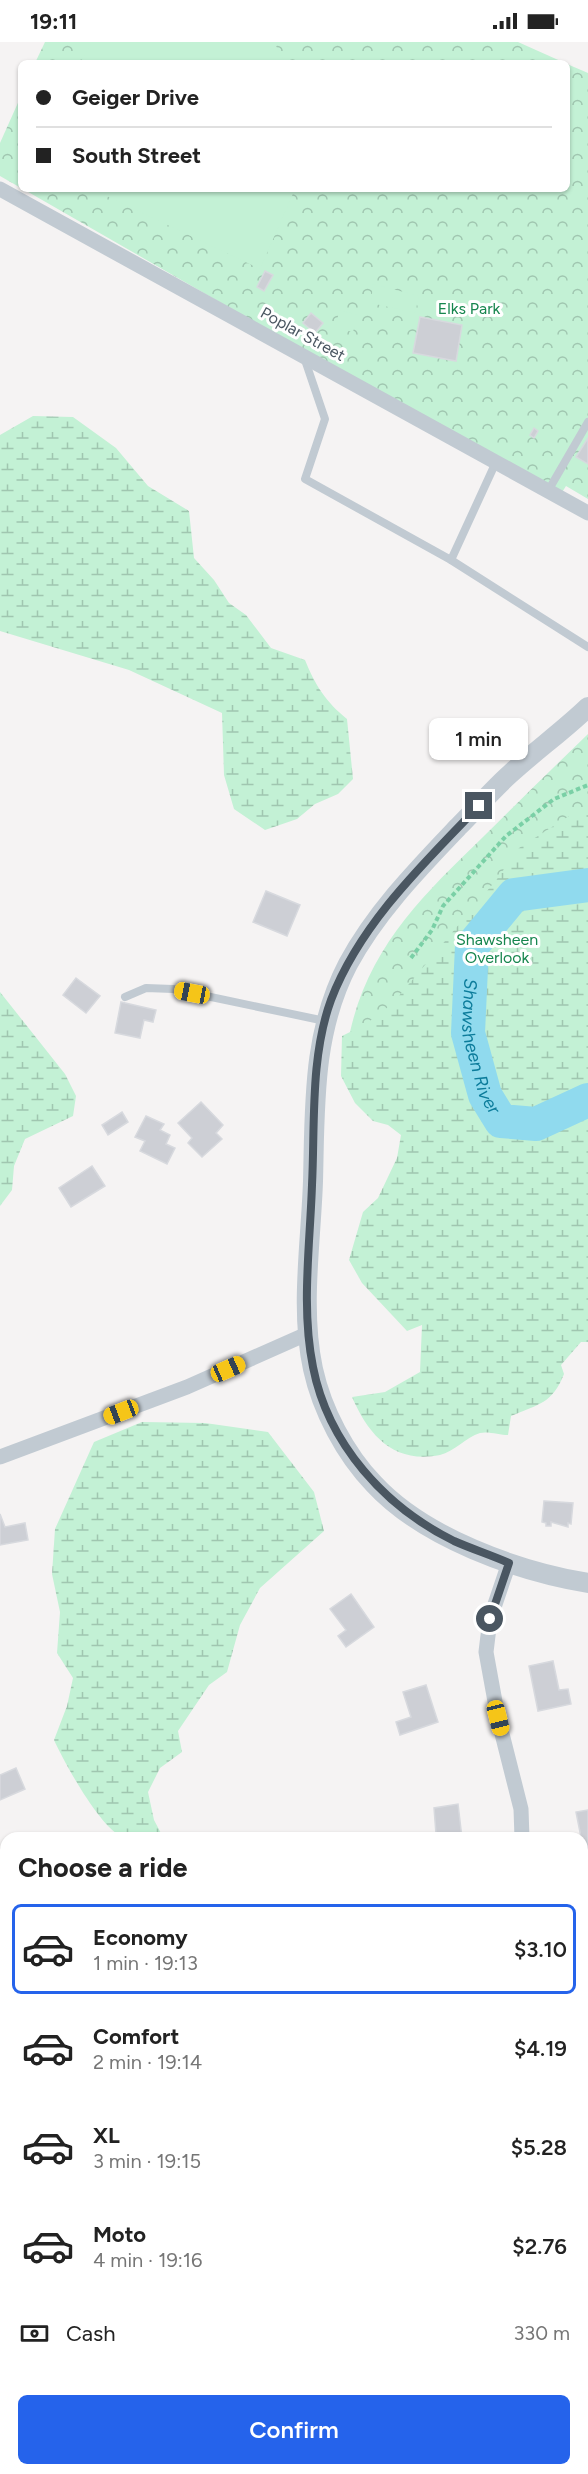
<!DOCTYPE html>
<html lang="en">
<head>
<meta charset="utf-8">
<style>
	body { margin:0; font-family:Figtree,sans-serif; background:#f6f6f6; color:#222; height:100vh; display:flex; flex-direction:column; font-size:22px; white-space:nowrap }
	* { box-sizing:border-box; margin:0 }
	p { font-size:20px; color:#767676 }
	.icon { flex:none; width:33px; height:33px; fill:none; stroke:currentColor; stroke-width:2; stroke-linecap:round; stroke-linejoin:round }
	.map { position:relative; flex:1; overflow:hidden }
	.details { position:absolute; left:0px; top:1790px; width:588px; height:644px; display:flex; flex-direction:column; background:#fff; border-radius:18px 18px 0 0; box-shadow:0 2px 4px #0004 }
	.details>* { flex:none }
	.banner { position:absolute; left:18px; top:18px; width:552px; height:132px; border-radius:9px; box-shadow:0 2px 4px #0004; display:grid; align-content:center; height:132px; padding:0 18px; background:#fff }
	.end { position:absolute; width:27px; height:27px; margin:-14px; border:8px solid #4a5661; background:#fff; box-shadow:0 0 0 3px #fff }
	.from { border-radius:50% }
	.bubble { position:absolute; height:42px; border-radius:9px; background:#fff; box-shadow:0 2px 4px #0004; font-size:20px; font-weight:600; line-height:42px; text-align:center }
	.car { position:absolute; width:18px; height:36px; margin:-18px -9px; border-radius:8px; box-shadow:0 0 4px 2px #0007; background:linear-gradient(#f5c518 24%,#345 0 40%,#f5c518 0 76%,#345 0 86%,#f5c518 0) }
	.banner b { display:flex; align-items:center; gap:21px; height:57px; font-size:22px }
	.banner b+b { border-top:2px solid #e0e0e0 }
	.banner i { width:15px; height:15px; background:#222 }
	ul { padding:0; list-style:none }
	li { display:flex; align-items:center; gap:18px; height:90px; margin:0 12px 9px; padding:0 6px; border:3px solid transparent; border-radius:9px }
	li div { flex:1 }
	li b { display:block; font-size:22px }
	li em { font-style:normal; font-weight:600 }
	li.active { border-color:#2563eb }
	li>.icon { width:54px; height:54px; stroke-width:1.5 }
	h2 { padding:0 18px; font-size:27px; line-height:72px }
	.pay { display:flex; align-items:center; gap:15px; height:66px; padding:0 18px; font-size:22px }
	.pay p { margin-inline-start:auto }
	.primary-button { display:flex; gap:12px; margin-top:auto; padding:12px 18px }
	.primary-button a { flex:1; height:69px; border-radius:9px; background:#2563eb; color:#fff; font-size:24px; font-weight:600; line-height:69px; text-align:center }
	.status { display:flex; justify-content:space-between; align-items:center; height:42px; padding:0 30px; background:#fff; direction:ltr }
	.status svg { height:16px; fill:currentColor }
	.map>svg:first-child { display:block }
	.forest { fill:url(#forest-crowns) }
	.wetland { fill:url(#wetland-marsh) }
	.pitch { fill:#c3f1d5 }
	.lines { fill:none; stroke-linecap:round; stroke-linejoin:round }
	.river { stroke:#90daee; stroke-width:34 }
	.building { fill:#cdcfd5; stroke:#d7d9de; stroke-width:1.5 }
	.path { stroke:#7ad0a6; stroke-width:4; stroke-dasharray:4.5 3; stroke-linecap:butt }
	.service { stroke:#c1cad2; stroke-width:8 }
	.minor { stroke:#c1cad2; stroke-width:15 }
	.tertiary { stroke:#c1cad2; stroke-width:20 }
	.route { stroke:#4a5661; stroke-width:8 }
	.labels { text-anchor:middle; dominant-baseline:central; stroke-width:6; stroke-linejoin:round; paint-order:stroke }
	.park-label { font-size:16px; fill:#17864f; stroke:#fff }
	.street-label { font-size:16px; fill:#4a5661; stroke:#fff }
	.water-label { font-size:18px; font-style:italic; fill:#0c7c9b; stroke:#fff }
</style>
</head>
<body>
<div class="status"><b>19:11</b><svg viewBox="0 0 49 12"><path d="M0 12V9h3v3zM5 12V6h3v6zM10 12V3h3v9zM15 12V0h3v12zM26 1h20v11H26zM47 4h2v5h-2z"/></svg></div>
<div class="map">
<svg width="588" height="2432" viewBox="0 0 588 2432">
	<defs>
		<pattern id="forest-crowns" width="20" height="18" patternUnits="userSpaceOnUse" patternTransform="scale(1.5)"><rect width="20" height="18" fill="#c3f1d5"/><path d="M2 6a3 3 0 1 1 6 0M12 15a3 3 0 1 1 6 0" fill="none" stroke="#a0c6b0"/></pattern>
		<pattern id="wetland-marsh" width="20" height="14" patternUnits="userSpaceOnUse" patternTransform="scale(1.5)"><rect width="20" height="14" fill="#c3f1d5"/><path d="M1 5h8M5 5V1M11 12h8M15 12V8" fill="none" stroke="#a0c6b0"/></pattern>
	</defs>
	<rect width="100%" height="100%" fill="#f5f3f3"/>
	<g class="forest">
		<polygon points="45,0 518,0 565,21 35,21"/>
		<polygon points="567,22 588,31 588,457 566,444 559,455 23,147 567,147"/>
		<polygon points="21,54 21,146 0,134 0,101"/>
		<path d="M588,692V1058L350,990C369,905 423,853 484,794C518,760 553,726 588,692Z"/>
	</g>
	<g class="wetland">
		<path d="M33,374L73,375L116,406L148,444L189,469L194,516L214,538L229,561L246,573L271,606L305,618C315,643 326,660 347,677L353,737L338,752L315,762L297,777L265,788L234,767L224,733L222,671L129,628L0,589V393Z"/>
		<path d="M588,762V1300H581L561,1323L564,1332C552,1362 539,1362 511,1374L508,1393C500,1393 488,1389 480,1391C466,1395 454,1410 440,1413C394,1422 369,1394 352,1355L385,1350L420,1330L422,1283L407,1289L362,1241L349,1218L363,1170L378,1156L397,1116L401,1093L388,1083L373,1079L355,1061L341,1034L342,994L366,982L393,961L497,837L519,806Z"/>
		<polygon points="0,950 65,1032 76,1054 73,1074 25,1097 14,1124 12,1148 0,1164"/>
		<path d="M142,1380L205,1381L268,1390L314,1450L324,1489L260,1546L240,1583L227,1630L209,1643L178,1689L182,1710L160,1726L148,1750L154,1778L163,1795C151,1796 136,1798 125,1796C102,1790 64,1720 54,1698L67,1664L73,1636L57,1611L60,1570L52,1532L55,1487L94,1400Z"/>
		<polygon points="0,1973 6,1983 6,2427 32,2427 27,2432 0,2432"/>
	</g>
	<g class="pitch">
		<polygon points="92,0 274,0 285,21 80,21"/>
		<polygon points="92,147 295,147 260,227"/>
		<polygon points="373,242 419,254 415,271 371,261"/>
		<polygon points="339,268 358,273 353,290 336,286"/>
	</g>
	<g class="lines">
		<path class="river" id="s1" d="M588,843L514,853L472,904L468,991L485,1053L501,1079L536,1082L588,1058"/>
	</g>
	<g class="building">
		<polygon points="265,229 273,233 264,249 257,245"/>
		<polygon points="311,271 323,281 315,291 303,281"/>
		<polygon points="420,275 462,283 456,319 413,311"/>
		<polygon points="534,386 538,389 534,396 530,393"/>
		<polygon points="588,396 588,422 576,415"/>
		<polygon points="266,849 300,863 287,894 253,880"/>
		<polygon points="76,936 100,954 86,971 63,953"/>
		<polygon points="121,960 156,968 153,980 144,978 140,996 115,991"/>
		<polygon points="201,1060 223,1083 216,1091 222,1097 202,1115 188,1101 192,1096 178,1081"/>
		<polygon points="122,1070 128,1080 108,1093 102,1083"/>
		<polygon points="146,1074 164,1082 160,1088 170,1093 166,1102 175,1106 167,1122 140,1109 145,1099 135,1095"/>
		<polygon points="92,1124 105,1144 71,1165 59,1146"/>
		<polygon points="544,1459 573,1461 571,1482 568,1481 568,1485 551,1480 551,1484 546,1484 546,1481 542,1480"/>
		<polygon points="0,1472 5,1485 25,1481 28,1498 0,1503"/>
		<polygon points="351,1552 374,1585 346,1605 338,1594 346,1588 330,1567"/>
		<polygon points="553,1619 559,1648 568,1647 571,1662 538,1669 529,1624"/>
		<polygon points="426,1643 438,1680 400,1693 396,1680 411,1675 403,1650"/>
		<polygon points="16,1726 25,1747 0,1758 0,1733"/>
		<polygon points="458,1762 462,1796 421,1796 436,1792 434,1766"/>
		<polygon points="588,1768 588,1809 584,1810 576,1770"/>
		<polygon points="582,1894 588,1895 588,1935 582,1935"/>
	</g>
	<g class="lines">
		<polyline class="path" points="411,916 432,888 443,864 506,794 554,757 588,743"/>
		<g class="service">
			<polyline points="304,315 325,377 305,437 451,518"/>
			<polyline points="496,420 451,518 588,605"/>
			<polyline points="548,449 588,380"/>
			<polyline points="125,955 146,946 173,947 325,979"/>
		</g>
		<g class="minor">
			<polyline points="0,147 588,471"/>
			<polyline points="0,1415 187,1345 309,1291"/>
			<polyline points="509,1521 490,1577 486,1610 498,1676 521,1767 522,1796"/>
			<polyline points="425,2432 428,2427"/>
		</g>
		<path class="tertiary" d="M588,665C563,689 535,709 510,732C492,748 476,767 458,785C418,827 376,870 348,922C312,991 315,1064 313,1139C311,1200 300,1267 313,1327C322,1368 345,1412 374,1442C424,1496 517,1529 588,1541"/>
	</g>
	<g class="lines">
		<path class="route" d="M479,764C423,822 360,882 331,958C310,1015 315,1084 312,1143C310,1203 301,1266 313,1325C328,1402 385,1465 454,1499C472,1507 491,1513 509,1521L490,1577"/>
	</g>
	<g class="labels">
		<g class="park-label">
			<text x="469" y="266">Elks Park</text>
			<text x="497" y="897">Shawsheen<tspan x="497" dy="18">Overlook</tspan></text>
		</g>
		<g class="street-label">
			<text transform="translate(303 292) rotate(29)">Poplar Street</text>
		</g>
		<g class="water-label">
			<text stroke="none"><textPath href="#s1" startOffset="243">Shawsheen River</textPath></text>
		</g>
	</g>
</svg>
<i class="end from" style="left:490px;top:1577px"></i>
<i class="end" style="left:479px;top:764px"></i>
<div class="bubble" style="left:429px;top:676px;width:99px">1 min</div>
<i class="car" style="left:192px;top:951px;rotate:281deg"></i>
<i class="car" style="left:228px;top:1327px;rotate:66deg"></i>
<i class="car" style="left:121px;top:1370px;rotate:249deg"></i>
<i class="car" style="left:498px;top:1676px;rotate:166deg"></i>
<div class="banner">
<b><i class="from"></i>Geiger Drive</b>
<b><i></i>South Street</b>
</div>
<section class="details">
<h2>Choose a ride</h2>
<ul>
<li class="active"><svg class="icon" aria-label="car" viewBox="0 0 24 24"><path d="M5 17H2v-5l4-1 3-4h7l3 4 3 1v5h-3M9 17h6M6 11h13"/><circle cx="7" cy="17" r="2"/><circle cx="17" cy="17" r="2"/></svg><div><b>Economy</b><p>1 min · 19:13</p></div><em>$3.10</em></li>
<li><svg class="icon" aria-label="car" viewBox="0 0 24 24"><path d="M5 17H2v-5l4-1 3-4h7l3 4 3 1v5h-3M9 17h6M6 11h13"/><circle cx="7" cy="17" r="2"/><circle cx="17" cy="17" r="2"/></svg><div><b>Comfort</b><p>2 min · 19:14</p></div><em>$4.19</em></li>
<li><svg class="icon" aria-label="car" viewBox="0 0 24 24"><path d="M5 17H2v-5l4-1 3-4h7l3 4 3 1v5h-3M9 17h6M6 11h13"/><circle cx="7" cy="17" r="2"/><circle cx="17" cy="17" r="2"/></svg><div><b>XL</b><p>3 min · 19:15</p></div><em>$5.28</em></li>
<li><svg class="icon" aria-label="car" viewBox="0 0 24 24"><path d="M5 17H2v-5l4-1 3-4h7l3 4 3 1v5h-3M9 17h6M6 11h13"/><circle cx="7" cy="17" r="2"/><circle cx="17" cy="17" r="2"/></svg><div><b>Moto</b><p>4 min · 19:16</p></div><em>$2.76</em></li>
</ul>
<div class="pay"><svg class="icon" aria-label="cash" viewBox="0 0 24 24"><path d="M3 7h18v10H3z"/><circle cx="12" cy="12" r="2"/></svg>Cash<p>330 m</p></div>
<div class="primary-button"><a>Confirm</a></div>
</section>
</div>
</body>
</html>
